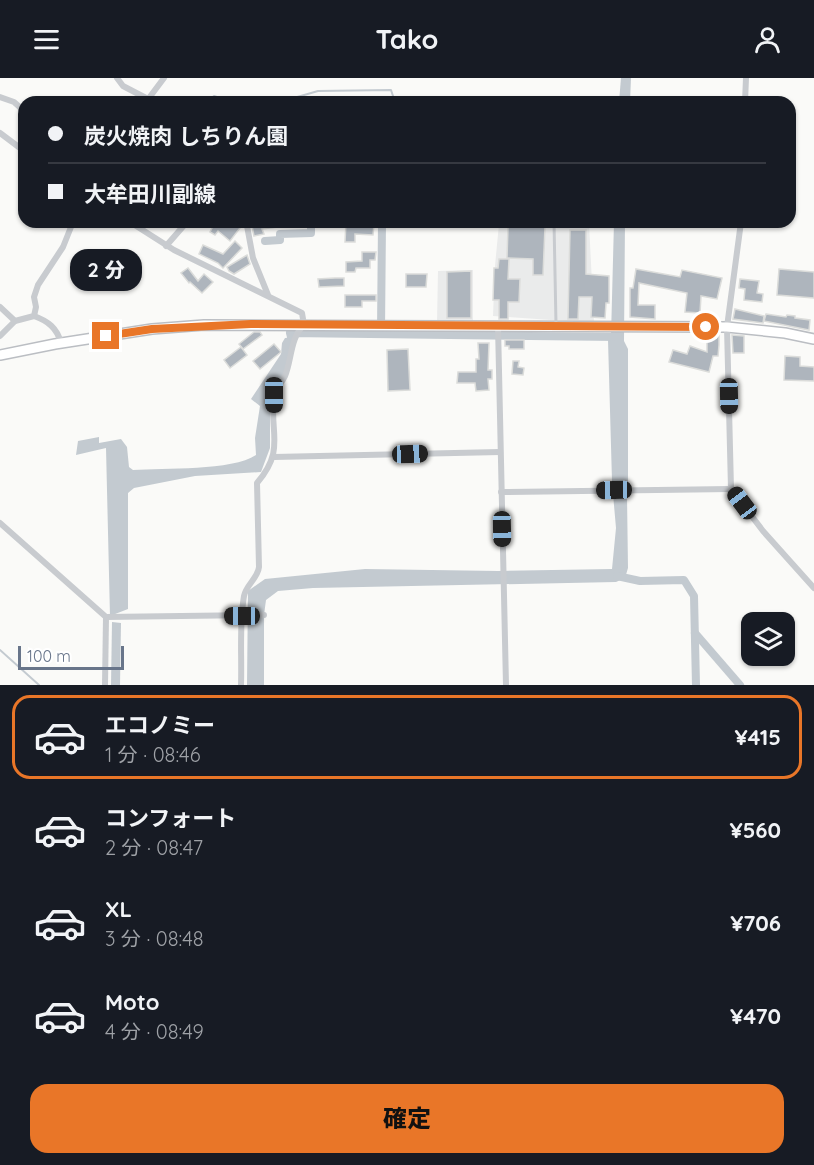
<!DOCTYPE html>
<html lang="ja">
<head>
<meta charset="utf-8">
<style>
	body { margin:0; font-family:Quicksand,"Noto Sans JP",sans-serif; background:#20242c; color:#f1f3f6; height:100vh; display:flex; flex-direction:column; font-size:22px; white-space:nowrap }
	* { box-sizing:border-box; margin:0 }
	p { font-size:20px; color:#9ea1a6 }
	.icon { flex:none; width:33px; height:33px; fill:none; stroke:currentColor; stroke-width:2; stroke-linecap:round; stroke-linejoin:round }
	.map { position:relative; height:607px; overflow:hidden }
	.drawer { display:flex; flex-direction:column; background:#171b24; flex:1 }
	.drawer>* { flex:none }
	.banner { position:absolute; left:18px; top:18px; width:778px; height:132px; border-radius:18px; box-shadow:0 2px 4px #0004; display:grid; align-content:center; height:132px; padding:0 30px; background:#171b24 }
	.controls { position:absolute; left:741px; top:534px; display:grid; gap:12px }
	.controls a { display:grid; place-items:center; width:54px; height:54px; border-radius:12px; background:#171b24; box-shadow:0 2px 4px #0004; font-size:30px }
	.scale { position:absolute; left:18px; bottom:15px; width:106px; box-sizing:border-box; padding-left:6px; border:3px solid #68758a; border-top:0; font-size:16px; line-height:21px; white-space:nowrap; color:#68758a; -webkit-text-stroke:4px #fff; paint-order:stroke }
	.end { position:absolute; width:27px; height:27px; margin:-14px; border:8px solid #e97628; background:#fff; box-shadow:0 0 0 3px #fff }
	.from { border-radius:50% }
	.bubble { position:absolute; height:42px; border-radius:18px; background:#171b24; box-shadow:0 2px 4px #0004; font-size:20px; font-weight:800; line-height:42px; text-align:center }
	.car { position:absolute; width:18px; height:36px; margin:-18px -9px; border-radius:8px; box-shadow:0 0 4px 2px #0007; background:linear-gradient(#222 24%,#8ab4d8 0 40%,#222 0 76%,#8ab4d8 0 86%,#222 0) }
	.banner b { display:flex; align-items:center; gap:21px; height:57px; font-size:22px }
	.banner b+b { border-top:2px solid #363941 }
	.banner i { width:15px; height:15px; background:#f1f3f6 }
	ul { padding:10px 0 0; list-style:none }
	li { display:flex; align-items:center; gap:18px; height:84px; margin:0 12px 9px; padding:0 18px; border:3px solid transparent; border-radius:18px }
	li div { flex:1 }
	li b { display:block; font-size:22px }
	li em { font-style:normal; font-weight:800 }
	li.selected { border-color:#e97628 }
	li>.icon { width:54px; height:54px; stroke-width:1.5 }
	.cta { display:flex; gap:12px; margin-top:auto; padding:12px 30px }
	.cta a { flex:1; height:69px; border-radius:18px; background:#e97628; color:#111; font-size:24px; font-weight:800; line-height:69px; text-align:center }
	header { display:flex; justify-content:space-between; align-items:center; height:78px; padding:0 30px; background:#171b24; font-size:27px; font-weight:800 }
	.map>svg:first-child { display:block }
	.built { fill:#eaebeb }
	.water { fill:#c3cad0 }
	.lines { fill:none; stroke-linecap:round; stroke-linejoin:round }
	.stream { stroke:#c3cad0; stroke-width:2 }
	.canal { stroke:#c3cad0; stroke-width:8 }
	.building { fill:#aeb5bd; stroke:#dbdcda; stroke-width:1.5 }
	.primary-casing { stroke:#bbbec3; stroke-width:12 }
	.service { stroke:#c8cbcf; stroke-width:3 }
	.minor { stroke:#c8cbcf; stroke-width:6 }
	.primary { stroke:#fff; stroke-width:9 }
	.route { stroke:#e97628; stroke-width:8 }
</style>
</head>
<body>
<header><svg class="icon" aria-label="menu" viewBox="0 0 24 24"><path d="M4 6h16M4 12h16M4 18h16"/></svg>Tako<svg class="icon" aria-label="person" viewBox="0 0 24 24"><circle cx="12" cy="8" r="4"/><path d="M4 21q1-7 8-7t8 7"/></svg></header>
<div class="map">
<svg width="814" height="607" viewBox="0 0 814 607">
	<rect width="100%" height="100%" fill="#fafaf8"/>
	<g class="built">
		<polygon points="547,144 589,145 594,245 493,238 495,188 499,146 547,147"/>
		<polygon points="473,192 473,243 437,244 438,193"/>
	</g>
	<g class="water">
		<polygon points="621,0 631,0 630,24 619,24"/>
		<polygon points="614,144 625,144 624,263 628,271 628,403 624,404 624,417 627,418 628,490 625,500 616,504 313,510 278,513 266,522 264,537 264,607 247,607 248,513 265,501 365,491 498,493 612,491 616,450 613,416 616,416 617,404 612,403 608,262 611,258"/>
		<path d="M294,259L284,296L270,313V370L261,394L195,398L134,410L128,415V531L110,538L106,370L76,377L78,363L99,359V365L121,361L127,369L129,389L133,392C164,390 232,393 256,377L255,360L260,328L251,321L281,276L282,265L285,260Z"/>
		<polygon points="112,544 121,545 120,607 111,607"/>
	</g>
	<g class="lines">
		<g class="stream">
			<polyline points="207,24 214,18 231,24"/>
			<polyline points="280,24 318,13 391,12 395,24"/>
			<polyline points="0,572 39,607"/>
		</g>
		<g class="canal">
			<polyline points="265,163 280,162 280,156 311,155 311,144"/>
			<polyline points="381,253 382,144"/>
			<polyline points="291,259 290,255 618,259"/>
			<polyline points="617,498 640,503 684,502 694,518 696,607"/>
			<polyline points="695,555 740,607"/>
		</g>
	</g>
	<g class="building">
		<polygon points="203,144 236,144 240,150 230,163 218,153 215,157 210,154 212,150"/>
		<polygon points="268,144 276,144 277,149 262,151 264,156 254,158 252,148"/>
		<polygon points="346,144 374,146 373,157 355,156 355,164 345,164"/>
		<polygon points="508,149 545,149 543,197 533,197 533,181 507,180"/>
		<polygon points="570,152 586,152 586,196 609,198 609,225 606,225 605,240 591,239 592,219 579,219 578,241 568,241"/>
		<polygon points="235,163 242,170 223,190 218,185 199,176 203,167 223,176"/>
		<polygon points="362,174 376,174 375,182 370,182 370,190 356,190 355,194 346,194 346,184 362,183"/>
		<polygon points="247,177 250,186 234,196 229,193 227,189"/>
		<polygon points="499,181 509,181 508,201 520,201 519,224 508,224 508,241 499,241 499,222 493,222 494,190 498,190"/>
		<polygon points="188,190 198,203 204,196 213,204 202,215 190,204 189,205 181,195"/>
		<polygon points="636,191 680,199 682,192 722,200 717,221 701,218 700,235 685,234 687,215 639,205 638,227 655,227 655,241 630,239 630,210 633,210"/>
		<polygon points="779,191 814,194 814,220 777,217"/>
		<polygon points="471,193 471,240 447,240 447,194"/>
		<polygon points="406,196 427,196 426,209 406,209"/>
		<polygon points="335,200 344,200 344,208 319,209 318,201"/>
		<polygon points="740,201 759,203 757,215 763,216 762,224 744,222 745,211 739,210"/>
		<polygon points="345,217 376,217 376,223 362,223 362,229 345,229"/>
		<polygon points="735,231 764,238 763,245 733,241"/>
		<polygon points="766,236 786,239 787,237 795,238 795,240 810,242 809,252 764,243"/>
		<polygon points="254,254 260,254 262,257 243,271 239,266"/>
		<polygon points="707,256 719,256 719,267 718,278 713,278 709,294 669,284 673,272 687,276 690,268 707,274"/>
		<polygon points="732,257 744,258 744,275 733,275"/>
		<polygon points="505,262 524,262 524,271 509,271 509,268 505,268"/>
		<polygon points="478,265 489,265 488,292 492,292 492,301 488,301 489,312 476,313 475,305 457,305 458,294 476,294 476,281 479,281"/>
		<polygon points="274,266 281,274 260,291 253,283"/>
		<polygon points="241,269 247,277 230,290 224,282"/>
		<polygon points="408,271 410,312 388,313 387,272"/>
		<polygon points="785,278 800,279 800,288 814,289 814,303 784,302"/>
		<polygon points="513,283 519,283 518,289 524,290 523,297 512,296"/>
	</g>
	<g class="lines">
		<defs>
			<polyline id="primary" points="0,277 55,266 152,251 204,247 727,249 785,255 814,261"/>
		</defs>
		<use href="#primary" class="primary-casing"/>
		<polyline class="service" points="554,144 556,246"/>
		<g class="minor">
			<polyline points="117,0 123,8 148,21"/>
			<polyline points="0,19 14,24 24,33"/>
			<polyline points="146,24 164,0"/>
			<polyline points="745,24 746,0"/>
			<polyline points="0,55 24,73"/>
			<path d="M130,144L174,172L302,235L304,247C290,260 292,281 285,298C282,305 275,310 274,318C269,355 286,371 257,405L259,489C258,500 246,507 244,518C239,547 242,578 241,607"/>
			<polyline points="241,144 247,148 253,180 268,217"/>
			<polyline points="741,144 727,249 731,411 763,453 814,510"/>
			<polyline points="166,168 187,144"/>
			<polyline points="0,229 15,243"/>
			<path d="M34,238C48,243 57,250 61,265"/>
			<polyline points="498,248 506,607"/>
			<polyline points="0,258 15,243 34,238 36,229 34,219 38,207 63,169 73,144"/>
			<polyline points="274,379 500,374"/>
			<polyline points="501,414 731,411"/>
			<polyline points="0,445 106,539 264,537"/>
			<polyline points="105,607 106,539"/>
		</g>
		<use href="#primary" class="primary"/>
	</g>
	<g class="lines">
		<polyline class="route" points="106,258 152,251 251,246 706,249"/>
	</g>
</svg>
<div class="controls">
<a><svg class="icon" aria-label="layers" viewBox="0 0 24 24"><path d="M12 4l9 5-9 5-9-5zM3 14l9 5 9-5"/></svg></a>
</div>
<div class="scale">100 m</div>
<i class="end from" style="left:706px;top:249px"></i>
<i class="end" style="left:106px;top:258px"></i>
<div class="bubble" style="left:70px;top:171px;width:72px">2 分</div>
<i class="car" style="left:274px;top:317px;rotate:180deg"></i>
<i class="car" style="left:729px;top:318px;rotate:179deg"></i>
<i class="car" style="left:410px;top:376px;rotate:88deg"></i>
<i class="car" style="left:614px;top:412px;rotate:269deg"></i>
<i class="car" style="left:742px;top:425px;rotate:323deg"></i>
<i class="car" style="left:502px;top:451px;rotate:179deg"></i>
<i class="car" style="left:242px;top:538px;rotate:270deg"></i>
<div class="banner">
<b><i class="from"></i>炭火焼肉 しちりん園</b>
<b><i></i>大牟田川副線</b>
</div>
</div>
<section class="drawer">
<ul>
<li class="selected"><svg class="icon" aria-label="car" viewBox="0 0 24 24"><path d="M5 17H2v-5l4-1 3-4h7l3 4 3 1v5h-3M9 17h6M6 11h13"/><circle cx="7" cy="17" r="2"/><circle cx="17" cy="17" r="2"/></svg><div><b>エコノミー</b><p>1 分 · 08:46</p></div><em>¥415</em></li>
<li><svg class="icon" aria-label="car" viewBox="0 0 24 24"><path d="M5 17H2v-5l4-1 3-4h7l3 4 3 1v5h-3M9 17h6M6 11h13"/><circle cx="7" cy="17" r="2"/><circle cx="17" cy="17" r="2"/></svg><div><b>コンフォート</b><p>2 分 · 08:47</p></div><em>¥560</em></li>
<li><svg class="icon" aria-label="car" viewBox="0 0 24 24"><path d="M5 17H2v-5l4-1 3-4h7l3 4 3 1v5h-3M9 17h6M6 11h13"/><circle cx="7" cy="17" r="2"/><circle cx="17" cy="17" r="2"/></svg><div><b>XL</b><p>3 分 · 08:48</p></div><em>¥706</em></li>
<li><svg class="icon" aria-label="car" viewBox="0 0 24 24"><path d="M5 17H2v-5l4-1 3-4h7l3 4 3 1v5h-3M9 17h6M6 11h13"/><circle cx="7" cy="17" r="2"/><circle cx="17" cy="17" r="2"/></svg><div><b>Moto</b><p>4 分 · 08:49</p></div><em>¥470</em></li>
</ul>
<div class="cta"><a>確定</a></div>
</section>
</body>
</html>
